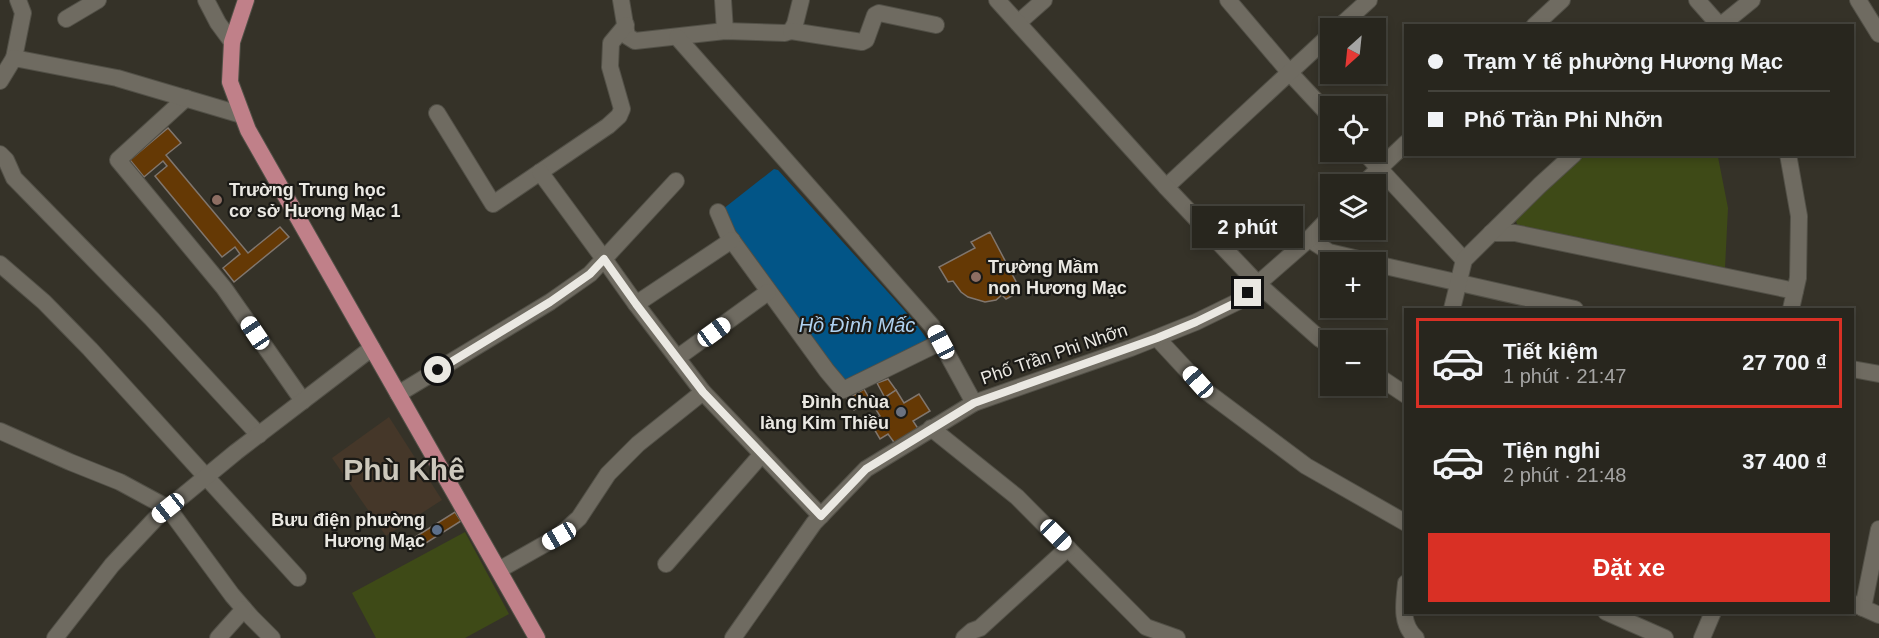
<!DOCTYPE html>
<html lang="vi">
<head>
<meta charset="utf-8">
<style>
	body { margin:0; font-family:Arial,sans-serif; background:#302e27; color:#f1f3f6; height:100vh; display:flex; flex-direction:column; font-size:22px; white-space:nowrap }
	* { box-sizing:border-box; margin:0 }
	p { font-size:20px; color:#a5a5a4 }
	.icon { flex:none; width:33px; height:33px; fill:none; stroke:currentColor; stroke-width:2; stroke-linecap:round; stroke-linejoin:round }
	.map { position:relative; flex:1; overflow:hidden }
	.sheet { position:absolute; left:1404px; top:308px; width:450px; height:306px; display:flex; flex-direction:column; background:#28261e; border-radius:0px; box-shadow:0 3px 9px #0003,0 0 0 2px #44433c }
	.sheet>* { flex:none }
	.hud { position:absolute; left:1404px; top:24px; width:450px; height:132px; border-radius:0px; box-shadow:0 3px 9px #0003,0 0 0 2px #44433c; display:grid; align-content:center; height:132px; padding:0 24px; background:#28261e }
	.needle { width:39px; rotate:207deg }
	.fabs { position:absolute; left:1320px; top:18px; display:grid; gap:12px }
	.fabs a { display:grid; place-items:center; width:66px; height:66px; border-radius:0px; background:#28261e; box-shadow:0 3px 9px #0003,0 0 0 2px #44433c; font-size:30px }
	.end { position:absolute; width:27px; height:27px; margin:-14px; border:8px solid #eae8e2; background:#111; box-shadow:0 0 0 3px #111 }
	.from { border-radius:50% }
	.bubble { position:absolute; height:42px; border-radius:0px; background:#28261e; box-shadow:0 3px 9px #0003,0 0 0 2px #44433c; font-size:20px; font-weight:800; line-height:42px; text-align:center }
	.car { position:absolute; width:18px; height:36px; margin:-18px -9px; border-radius:8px; box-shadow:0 0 4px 2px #0007; background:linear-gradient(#fff 24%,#345 0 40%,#fff 0 76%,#345 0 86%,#fff 0) }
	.hud b { display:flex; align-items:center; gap:21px; height:57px; font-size:22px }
	.hud b+b { border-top:2px solid #44433c }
	.hud i { width:15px; height:15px; background:#f1f3f6 }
	ul { padding:10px 0 0; list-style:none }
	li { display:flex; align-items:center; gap:18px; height:90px; margin:0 12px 9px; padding:0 12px; border:3px solid transparent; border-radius:0px }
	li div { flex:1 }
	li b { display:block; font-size:22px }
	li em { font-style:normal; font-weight:800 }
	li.on { border-color:#d93025 }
	li>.icon { width:54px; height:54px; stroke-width:1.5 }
	.button { display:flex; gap:12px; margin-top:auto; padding:12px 24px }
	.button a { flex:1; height:69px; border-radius:0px; background:#d93025; color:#fff; font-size:24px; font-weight:800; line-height:69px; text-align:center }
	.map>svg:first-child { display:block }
	.commercial { fill:#453729 }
	.green { fill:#3e4a17 }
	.water { fill:#025587 }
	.building { fill:#653905; stroke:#80766e; stroke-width:1.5 }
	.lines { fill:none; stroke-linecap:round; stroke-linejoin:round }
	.minor-casing { stroke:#525047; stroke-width:18 }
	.tertiary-casing { stroke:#525047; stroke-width:18 }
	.primary-casing { stroke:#525047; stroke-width:18 }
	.minor { stroke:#6f6b61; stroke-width:16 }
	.tertiary { stroke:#6f6b61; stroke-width:16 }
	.primary { stroke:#c08089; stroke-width:16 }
	.route { stroke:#eae8e2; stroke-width:8 }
	.education-dot { fill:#8d6e63; stroke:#1b1a16; stroke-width:2 }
	.worship-dot { fill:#6b7280; stroke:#1b1a16; stroke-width:2 }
	.service-dot { fill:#5c6f8a; stroke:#1b1a16; stroke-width:2 }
	.labels { text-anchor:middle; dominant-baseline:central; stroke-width:4.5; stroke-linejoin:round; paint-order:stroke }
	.poi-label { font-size:18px; font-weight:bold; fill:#eae8e2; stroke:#1b1a16; text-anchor:start }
	.street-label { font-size:18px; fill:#eae8e2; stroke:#1b1a16 }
	.water-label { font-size:20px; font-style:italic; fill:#b0d2f0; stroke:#1b1a16 }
	.town-label { font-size:30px; font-weight:bold; fill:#ccc8bc; stroke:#1b1a16 }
</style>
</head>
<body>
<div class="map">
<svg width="1879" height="638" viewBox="0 0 1879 638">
	<rect width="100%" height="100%" fill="#353228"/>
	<polygon class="commercial" points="389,417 442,500 386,536 332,458"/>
	<g class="green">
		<polygon points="1585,155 1713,155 1715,157 1718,157 1728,208 1725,268 1518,227 1516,221 1518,214"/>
		<polygon points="465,532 509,614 465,638 376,638 352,593"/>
	</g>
	<polygon class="water" points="774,169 778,170 913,320 927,339 925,342 845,383 739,242 737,233 722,212 723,209"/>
	<g class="building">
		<polygon points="168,128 181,143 166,155 248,253 280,227 289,237 234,282 223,268 240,254 235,247 222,257 155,176 167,166 163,161 144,177 130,160"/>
		<polygon points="990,232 1021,291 1006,299 1002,295 996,300 985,302 968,297 961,292 953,281 948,282 939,267 975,248 971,242"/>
		<polygon points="888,379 896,390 885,398 877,383"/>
		<polygon points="864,389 870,400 854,410 847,399"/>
		<polygon points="896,390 904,403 919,394 930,411 913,421 919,430 896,445 888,434 880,439 870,422 880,416 873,405"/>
		<polygon points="455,512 461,521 418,548 412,539"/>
	</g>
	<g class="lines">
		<defs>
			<g id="minor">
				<polyline points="206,0 218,23 232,42"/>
				<polyline points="621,0 627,36 635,41 725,31 785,33 791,31 795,24 801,0"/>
				<polyline points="723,0 725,31"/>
				<polyline points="1228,0 1290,73 1330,116"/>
				<polyline points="1858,0 1879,34"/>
				<polyline points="66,19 98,0"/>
				<polyline points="1018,23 1044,0"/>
				<polyline points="1720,26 1752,0"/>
				<polyline points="1338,28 1369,0"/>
				<polyline points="791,31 862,42 866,40 875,15 879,13 936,25"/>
				<polyline points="677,37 932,326 974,403"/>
				<polyline points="186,98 118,160 224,288 303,401"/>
				<polyline points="437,113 493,204 608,126 619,116 622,109 610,67 611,43 626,25"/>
				<polyline points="1364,152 1464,260"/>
				<polyline points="0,154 6,160 14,178 152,319 259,435"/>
				<polyline points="540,172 604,259 636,304 703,392 821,516"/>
				<polyline points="1166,187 1330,35"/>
				<polyline points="718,212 728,235 827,371 843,390 941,342"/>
				<polyline points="1491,233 1515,233 1795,291"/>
				<polyline points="1309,239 1329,252 1371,262"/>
				<polyline points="0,264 44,302 90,349 298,578"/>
				<polyline points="1376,264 1575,309"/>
				<polyline points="636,304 732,240"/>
				<polyline points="1452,309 1464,260 1540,185 1574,154"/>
				<polyline points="1157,338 1207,392 1306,466 1406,523"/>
				<polyline points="677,358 768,292"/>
				<polyline points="1852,369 1879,374"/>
				<polyline points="398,394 550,302 590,274 676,181"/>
				<polyline points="931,428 1017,497 1146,627 1177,638"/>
				<polyline points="0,431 70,462 120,482 168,508 232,595 251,617 272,638"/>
				<polyline points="666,564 762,454"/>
				<polyline points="499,570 559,536 579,518 608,474 638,444 703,392"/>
				<path d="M1406,583C1404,603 1400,624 1416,638"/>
				<polyline points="1863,608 1879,529"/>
				<polyline points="1606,612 1665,638"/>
				<polyline points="55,638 112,565 156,518 236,452 372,348"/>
				<polyline points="218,638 244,609"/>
				<polyline points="964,638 972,631 980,628 1068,548"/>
			</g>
			<g id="tertiary">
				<polyline points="997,0 1166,187 1258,284 1320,339 1330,345"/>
				<polyline points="1697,0 1720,26"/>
				<polyline points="1534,26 1562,0"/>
				<polyline points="14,58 23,13 18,0"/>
				<polyline points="0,81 14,58 117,78 242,115"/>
				<polyline points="1788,154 1799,216 1798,278 1791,309"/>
				<polyline points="1363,184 1406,143"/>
				<polyline points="1376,375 1406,395"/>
				<polyline points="1852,603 1879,615"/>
				<polyline points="733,638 814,523 866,469 974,403 1131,348 1196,322 1237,302 1309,239 1330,217"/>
				<polyline points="1702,638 1713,612"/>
			</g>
			<polyline id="primary" points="246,0 232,42 230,82 248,130 537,638"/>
		</defs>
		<use href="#minor" class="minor-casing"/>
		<use href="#tertiary" class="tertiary-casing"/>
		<use href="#primary" class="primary-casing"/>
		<use href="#minor" class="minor"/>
		<use href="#tertiary" class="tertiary"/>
		<use href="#primary" class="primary"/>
	</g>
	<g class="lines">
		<polyline class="route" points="438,370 550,302 590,274 604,259 636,304 703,392 821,516 866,469 974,403 1157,338 1196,322 1237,302 1248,293"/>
	</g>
	<g class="education-dot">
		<circle cx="217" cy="200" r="6"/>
		<circle cx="976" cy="277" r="6"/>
	</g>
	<circle class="worship-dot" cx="901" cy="412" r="6"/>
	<circle class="service-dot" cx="437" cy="530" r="6"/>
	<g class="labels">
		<g class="poi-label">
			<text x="229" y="190">Trường Trung học<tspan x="229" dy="21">cơ sở Hương Mạc 1</tspan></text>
			<text x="988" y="267">Trường Mầm<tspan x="988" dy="21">non Hương Mạc</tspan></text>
			<text x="889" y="402" text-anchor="end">Đình chùa<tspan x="889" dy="21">làng Kim Thiều</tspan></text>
			<text x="425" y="520" text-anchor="end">Bưu điện phường<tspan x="425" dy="21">Hương Mạc</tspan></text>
		</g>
		<g class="street-label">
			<text transform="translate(1054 354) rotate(-19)">Phố Trần Phi Nhỡn</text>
		</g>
		<g class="water-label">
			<text x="857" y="325">Hồ Đình Mấc</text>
		</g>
		<g class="town-label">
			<text x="404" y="469">Phù Khê</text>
		</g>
	</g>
</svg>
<div class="fabs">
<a><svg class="needle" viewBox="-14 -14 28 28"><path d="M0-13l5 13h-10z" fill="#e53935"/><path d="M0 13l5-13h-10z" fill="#a5a5a4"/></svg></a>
<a><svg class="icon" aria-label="locate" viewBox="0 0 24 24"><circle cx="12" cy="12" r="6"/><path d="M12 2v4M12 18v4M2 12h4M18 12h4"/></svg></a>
<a><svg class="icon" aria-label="layers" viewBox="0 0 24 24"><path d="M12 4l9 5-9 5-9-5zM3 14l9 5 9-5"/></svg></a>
<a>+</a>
<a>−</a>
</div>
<i class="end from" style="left:438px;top:370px"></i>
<i class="end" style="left:1248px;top:293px"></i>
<div class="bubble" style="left:1192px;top:206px;width:111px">2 phút</div>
<i class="car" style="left:714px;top:332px;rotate:54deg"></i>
<i class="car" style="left:255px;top:333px;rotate:326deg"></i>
<i class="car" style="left:941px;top:342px;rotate:332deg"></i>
<i class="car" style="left:1198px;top:382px;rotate:318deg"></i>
<i class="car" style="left:168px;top:508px;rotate:231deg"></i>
<i class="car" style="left:1056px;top:535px;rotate:135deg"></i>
<i class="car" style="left:559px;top:536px;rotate:240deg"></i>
<div class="hud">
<b><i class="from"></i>Trạm Y tế phường Hương Mạc</b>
<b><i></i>Phố Trần Phi Nhỡn</b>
</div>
<section class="sheet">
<ul>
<li class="on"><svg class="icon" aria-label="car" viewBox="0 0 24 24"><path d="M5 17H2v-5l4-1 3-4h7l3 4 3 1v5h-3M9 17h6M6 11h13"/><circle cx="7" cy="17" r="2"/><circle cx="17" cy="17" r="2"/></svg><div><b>Tiết kiệm</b><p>1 phút · 21:47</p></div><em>27 700 ₫</em></li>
<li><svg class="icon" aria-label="car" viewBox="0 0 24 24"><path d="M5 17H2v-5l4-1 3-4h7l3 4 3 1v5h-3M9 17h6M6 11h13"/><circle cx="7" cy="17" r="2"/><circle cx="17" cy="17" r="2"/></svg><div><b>Tiện nghi</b><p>2 phút · 21:48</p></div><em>37 400 ₫</em></li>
</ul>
<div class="button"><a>Đặt xe</a></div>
</section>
</div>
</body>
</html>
